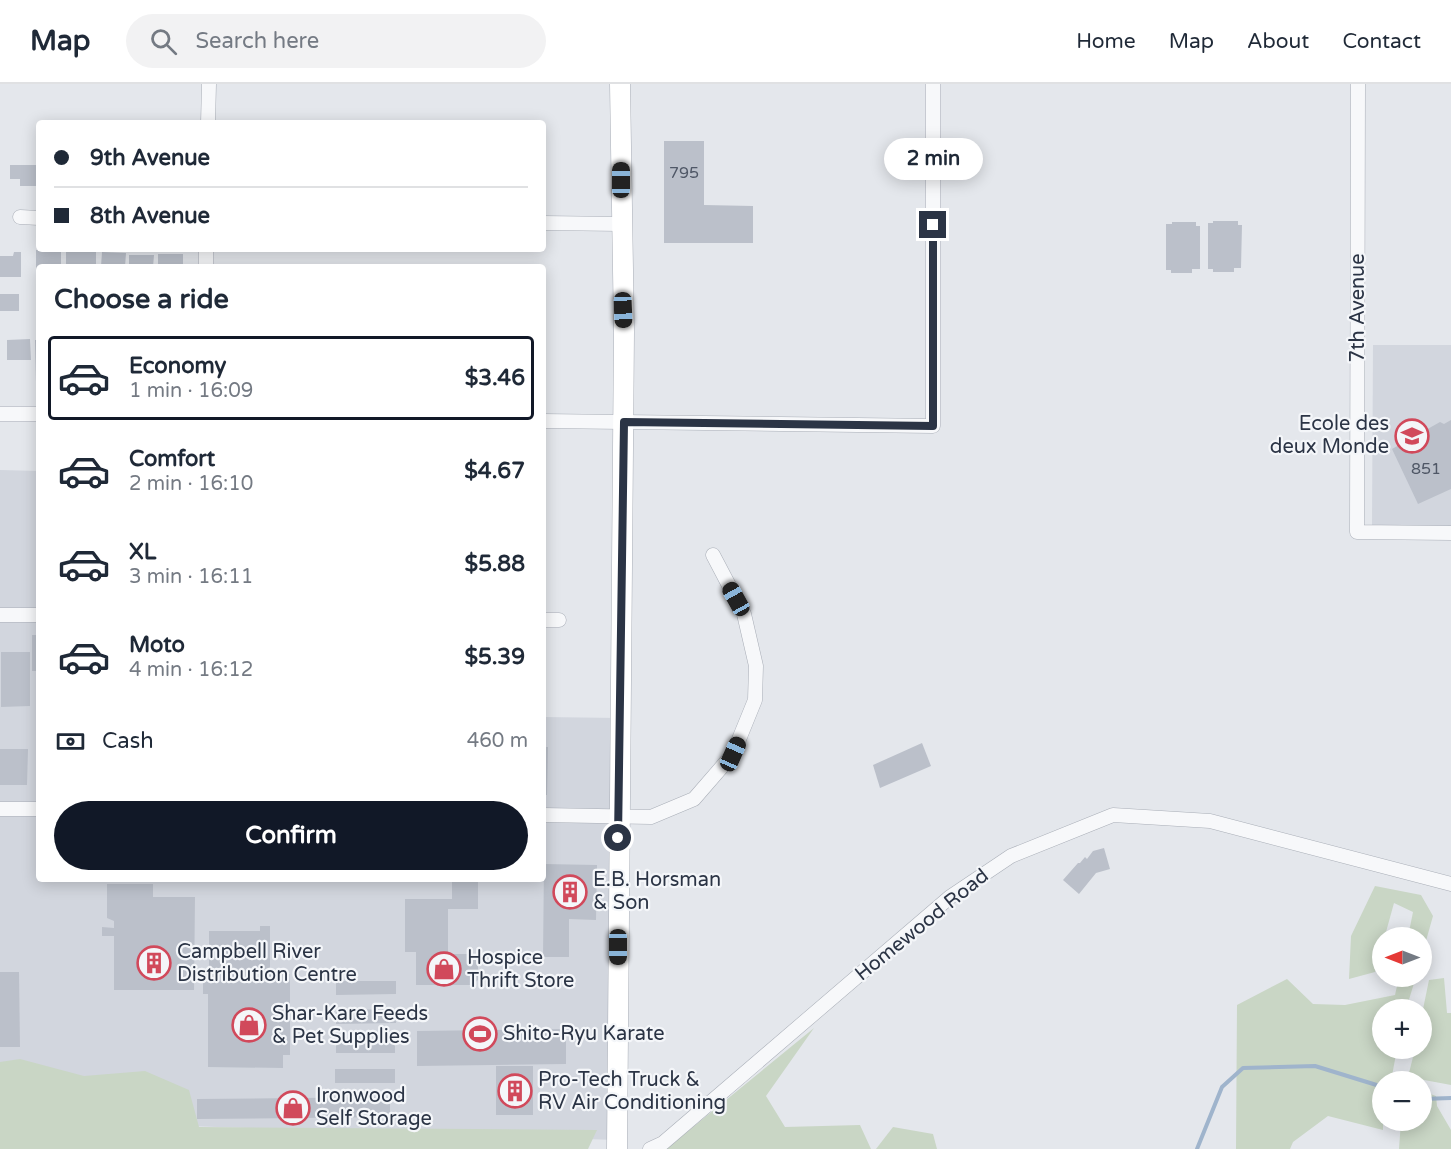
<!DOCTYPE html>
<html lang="en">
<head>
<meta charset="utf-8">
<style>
	body { margin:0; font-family:"Varela Round",sans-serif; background:#f2f2f3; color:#1f2937; height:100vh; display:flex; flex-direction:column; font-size:22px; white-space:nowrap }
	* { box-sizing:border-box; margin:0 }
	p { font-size:20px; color:#747a83 }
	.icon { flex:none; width:33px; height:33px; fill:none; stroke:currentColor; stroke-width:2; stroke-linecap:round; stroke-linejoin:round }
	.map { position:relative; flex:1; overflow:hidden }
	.sheet { position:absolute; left:36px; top:180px; width:510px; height:618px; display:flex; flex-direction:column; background:#fff; border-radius:6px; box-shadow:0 3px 15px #0003 }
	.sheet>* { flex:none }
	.banner { position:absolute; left:36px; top:36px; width:510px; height:132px; border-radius:6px; box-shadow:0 3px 15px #0003; display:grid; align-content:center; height:132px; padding:0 18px; background:#fff }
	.needle { width:39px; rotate:270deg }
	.tools { position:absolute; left:1372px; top:843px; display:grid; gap:12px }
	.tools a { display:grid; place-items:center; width:60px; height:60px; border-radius:50%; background:#fff; box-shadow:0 3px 15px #0003; font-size:30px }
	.end { position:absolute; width:27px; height:27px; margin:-14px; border:8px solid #2b3445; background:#fff; box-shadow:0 0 0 3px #fff }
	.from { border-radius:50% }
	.bubble { position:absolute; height:42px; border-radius:21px; background:#fff; box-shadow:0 3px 15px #0003; font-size:20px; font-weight:700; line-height:42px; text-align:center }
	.car { position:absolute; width:18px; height:36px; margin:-18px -9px; border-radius:8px; box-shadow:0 0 4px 2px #0007; background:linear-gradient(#222 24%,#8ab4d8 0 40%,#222 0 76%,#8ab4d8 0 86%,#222 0) }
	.banner b { display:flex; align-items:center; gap:21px; height:57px; font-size:22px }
	.banner b+b { border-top:2px solid #e0e1e3 }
	.banner i { width:15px; height:15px; background:#1f2937 }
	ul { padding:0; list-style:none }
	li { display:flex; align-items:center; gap:18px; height:84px; margin:0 12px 9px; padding:0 6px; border:3px solid transparent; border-radius:6px }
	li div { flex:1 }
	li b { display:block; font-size:22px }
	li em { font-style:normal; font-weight:700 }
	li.current { border-color:#111827 }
	li>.icon { width:54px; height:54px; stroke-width:1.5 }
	h2 { padding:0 18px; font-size:27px; line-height:72px }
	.pay { display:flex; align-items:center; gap:15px; height:66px; padding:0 18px; font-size:22px }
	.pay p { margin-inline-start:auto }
	.button { display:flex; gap:12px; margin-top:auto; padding:12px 18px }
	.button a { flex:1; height:69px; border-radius:36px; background:#111827; color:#fff; font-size:24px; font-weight:700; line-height:69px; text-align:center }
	header { display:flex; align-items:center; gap:36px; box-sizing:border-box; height:84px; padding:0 30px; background:#fff; border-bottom:2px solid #e0e1e3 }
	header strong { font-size:28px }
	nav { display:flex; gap:33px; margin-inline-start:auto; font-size:21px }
	.search { width:420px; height:54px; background:#f2f2f3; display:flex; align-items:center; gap:15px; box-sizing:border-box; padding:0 21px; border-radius:33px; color:#747a83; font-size:22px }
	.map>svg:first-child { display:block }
	.built { fill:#d2d6de }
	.green { fill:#c9d6c5 }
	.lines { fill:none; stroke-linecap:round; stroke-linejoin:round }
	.stream { stroke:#9fb4cc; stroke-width:4 }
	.building { fill:#bbc0ca }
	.street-casing { stroke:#a9aeb7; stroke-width:15 }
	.secondary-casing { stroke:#a9aeb7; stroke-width:21 }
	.street { stroke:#f7f8fa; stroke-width:14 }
	.secondary { stroke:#fff; stroke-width:20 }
	.route { stroke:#2b3445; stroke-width:8 }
	.labels { text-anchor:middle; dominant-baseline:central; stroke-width:4.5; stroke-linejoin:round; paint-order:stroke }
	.number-label { font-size:16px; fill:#4f5766 }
	.street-label { font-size:20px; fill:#2b3445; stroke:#f4f6f9 }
	.poi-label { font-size:20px; fill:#2b3445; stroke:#f4f6f9; text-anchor:start }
</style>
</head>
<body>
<header>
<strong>Map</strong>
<div class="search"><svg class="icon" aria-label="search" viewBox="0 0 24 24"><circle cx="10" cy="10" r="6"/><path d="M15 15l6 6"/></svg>Search here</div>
<nav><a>Home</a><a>Map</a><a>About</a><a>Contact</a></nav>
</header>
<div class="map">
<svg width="1451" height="1065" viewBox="0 0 1451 1065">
	<rect width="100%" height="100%" fill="#e4e7ec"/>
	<g class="built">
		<polygon points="1373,261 1451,261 1451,442 1372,442"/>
		<polygon points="0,386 39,387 39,795 543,795 543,633 619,634 617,1056 0,1036"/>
	</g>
	<g class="green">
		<polygon points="1375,802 1421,811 1433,832 1422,871 1422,854 1408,853 1413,828 1394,819 1375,888 1349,895 1351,852"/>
		<polygon points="1399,893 1416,893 1406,925 1383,926 1383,964 1397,965 1391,997 1383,998 1383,1046 1328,1032 1293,1058 1290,1065 1236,1065 1237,921 1287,895 1313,920 1345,921 1395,911"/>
		<polygon points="1444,894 1447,929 1451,929 1451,1001 1408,993 1415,965 1422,964 1422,930 1429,896"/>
		<polygon points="814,944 766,1012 785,1043 860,1041 871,1065 666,1065"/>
		<polygon points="20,975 84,992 145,987 189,1006 199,1043 597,1046 588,1065 0,1065 0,978"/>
		<polygon points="1422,1007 1436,1012 1437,1022 1451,1046 1451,1065 1399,1065 1401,1037 1422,1036"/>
		<polygon points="893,1043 933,1050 937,1065 876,1065"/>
	</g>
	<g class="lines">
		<g class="stream">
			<polyline points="1422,1015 1451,1014"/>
			<polyline points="1197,1065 1222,1003 1243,984 1315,982 1383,1003"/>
		</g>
	</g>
	<g class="building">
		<polygon points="664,57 704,57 704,121 753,122 753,159 664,159"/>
		<polygon points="10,81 39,81 39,102 20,102 20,95 10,95"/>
		<polygon points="1213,137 1238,137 1238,141 1242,141 1241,184 1234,184 1234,188 1213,188 1213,185 1208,185 1208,139 1213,139"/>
		<polygon points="1172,138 1196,138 1196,142 1200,142 1200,185 1192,185 1192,189 1171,189 1171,186 1166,186 1166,140 1172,140"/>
		<polygon points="36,166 61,166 61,183 39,183 39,196 36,196"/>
		<polygon points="66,167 96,168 96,183 66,183"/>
		<polygon points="14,168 21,168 21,193 0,193 0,172 13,172"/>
		<polygon points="102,168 126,169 125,183 101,183"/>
		<rect x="158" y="170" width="25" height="13"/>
		<polygon points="129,171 154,171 153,183 129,183"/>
		<rect x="0" y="210" width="19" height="17"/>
		<polygon points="30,255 31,276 7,276 7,256"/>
		<polygon points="35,256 39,256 39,298 36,298"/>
		<polygon points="1451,336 1451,405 1418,420 1392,365 1440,338 1444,340"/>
		<rect x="32" y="551" width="7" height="36"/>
		<polygon points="1,568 30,568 30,622 1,623"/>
		<polygon points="922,659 931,682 880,704 873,681"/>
		<polygon points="543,663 548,663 547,711 543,711"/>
		<polygon points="0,665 28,665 27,701 0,701"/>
		<polygon points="1104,764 1110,785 1096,789 1079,810 1063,796 1078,779 1080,779 1085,773 1087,775 1093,767"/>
		<polygon points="544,780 597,781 596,836 569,835 569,873 543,873"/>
		<polygon points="452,795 478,795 478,825 448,825 448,870 478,870 478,896 472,901 416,901 416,868 405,868 405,815 452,815"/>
		<polygon points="107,800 153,800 153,813 195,813 194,906 114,906 114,852 102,852 102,843 114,844 114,837 107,834"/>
		<polygon points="260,842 270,842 270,890 290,890 290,971 283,971 283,984 208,983 208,910 203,910 203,886 209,886 209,847 260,847"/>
		<polygon points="0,888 19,888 20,963 0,963"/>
		<polygon points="336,897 396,897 396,910 336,911"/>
		<polygon points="396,925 396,939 336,940 336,926"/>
		<polygon points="566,945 566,980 417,982 417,947"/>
		<polygon points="395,955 395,969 336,969 336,956"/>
		<rect x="496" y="982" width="37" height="49"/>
		<rect x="335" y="985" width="60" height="14"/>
		<polygon points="390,1013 390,1033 197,1035 197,1015"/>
	</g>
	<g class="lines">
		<defs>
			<g id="street">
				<polyline points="1358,0 1357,448 1451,449"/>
				<polyline points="208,39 209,0"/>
				<polyline points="20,133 39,134"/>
				<polyline points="543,139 621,140"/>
				<polyline points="206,183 206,165"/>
				<polyline points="0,330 39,330"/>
				<polyline points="543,337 933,342 933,0"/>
				<polyline points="0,531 39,531"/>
				<polyline points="543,536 559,536"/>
				<polyline points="0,725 39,725"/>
				<polyline points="543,731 651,733 694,715 733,670 755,616 756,582 744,530 713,471"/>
				<polyline points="650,1065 663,1059 950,813 1011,772 1113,731 1210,737 1451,800"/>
			</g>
			<polyline id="secondary" points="617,1065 624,248 620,0"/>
		</defs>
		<use href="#street" class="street-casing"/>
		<use href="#secondary" class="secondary-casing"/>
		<use href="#street" class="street"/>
		<use href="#secondary" class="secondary"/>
	</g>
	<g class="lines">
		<polyline class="route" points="618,754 624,338 933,342 933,141"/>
	</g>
	<defs>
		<symbol id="school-ring" viewBox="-11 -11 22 22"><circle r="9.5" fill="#f4f6f9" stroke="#d1495b" stroke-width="1.5"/><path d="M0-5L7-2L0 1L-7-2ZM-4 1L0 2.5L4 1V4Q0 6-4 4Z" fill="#d1495b"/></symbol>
		<symbol id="building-ring" viewBox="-11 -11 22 22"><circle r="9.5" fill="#f4f6f9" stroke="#d1495b" stroke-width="1.5"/><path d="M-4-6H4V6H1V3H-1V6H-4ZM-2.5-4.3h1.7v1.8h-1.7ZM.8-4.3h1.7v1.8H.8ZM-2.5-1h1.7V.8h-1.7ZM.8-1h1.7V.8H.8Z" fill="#d1495b"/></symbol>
		<symbol id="shop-ring" viewBox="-11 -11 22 22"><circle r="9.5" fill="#f4f6f9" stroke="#d1495b" stroke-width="1.5"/><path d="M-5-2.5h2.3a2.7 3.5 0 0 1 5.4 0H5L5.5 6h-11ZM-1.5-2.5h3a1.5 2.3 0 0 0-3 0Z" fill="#d1495b"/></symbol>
		<symbol id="stadium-ring" viewBox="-11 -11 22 22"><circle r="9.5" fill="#f4f6f9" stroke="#d1495b" stroke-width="1.5"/><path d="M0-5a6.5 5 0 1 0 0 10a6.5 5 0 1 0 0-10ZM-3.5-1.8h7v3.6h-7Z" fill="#d1495b"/></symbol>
	</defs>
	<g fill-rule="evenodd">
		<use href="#school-ring" x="1393" y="333" width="38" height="38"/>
		<use href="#building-ring" x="551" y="789" width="38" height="38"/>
		<use href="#building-ring" x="135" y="860" width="38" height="38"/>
		<use href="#shop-ring" x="425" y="866" width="38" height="38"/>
		<use href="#shop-ring" x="230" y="922" width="38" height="38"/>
		<use href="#stadium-ring" x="461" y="931" width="38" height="38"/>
		<use href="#building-ring" x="496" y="988" width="38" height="38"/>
		<use href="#shop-ring" x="274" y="1005" width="38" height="38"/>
	</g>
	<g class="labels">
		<g class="number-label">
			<text x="684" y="89">795</text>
			<text x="1426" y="385">851</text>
		</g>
		<g class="street-label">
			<text transform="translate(1358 224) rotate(-90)">7th Avenue</text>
			<text transform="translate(922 841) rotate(-39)">Homewood Road</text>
		</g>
		<g class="poi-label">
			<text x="1389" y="340" text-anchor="end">Ecole des<tspan x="1389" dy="23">deux Monde</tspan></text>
			<text x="593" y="796">E.B. Horsman<tspan x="593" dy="23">&amp; Son</tspan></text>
			<text x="177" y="868">Campbell River<tspan x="177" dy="23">Distribution Centre</tspan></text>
			<text x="467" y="874">Hospice<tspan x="467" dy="23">Thrift Store</tspan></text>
			<text x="272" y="930">Shar-Kare Feeds<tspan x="272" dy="23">&amp; Pet Supplies</tspan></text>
			<text x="503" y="950">Shito-Ryu Karate</text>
			<text x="538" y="996">Pro-Tech Truck &amp;<tspan x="538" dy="23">RV Air Conditioning</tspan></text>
			<text x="316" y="1012">Ironwood<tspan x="316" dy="23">Self Storage</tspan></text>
		</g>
	</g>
</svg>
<div class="tools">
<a><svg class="needle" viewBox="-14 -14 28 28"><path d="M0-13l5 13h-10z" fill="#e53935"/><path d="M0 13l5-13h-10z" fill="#747a83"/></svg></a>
<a>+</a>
<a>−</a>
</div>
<i class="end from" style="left:618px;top:754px"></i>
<i class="end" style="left:933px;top:141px"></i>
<div class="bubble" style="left:884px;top:54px;width:99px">2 min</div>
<i class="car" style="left:621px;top:96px;rotate:0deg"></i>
<i class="car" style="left:623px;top:226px;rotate:178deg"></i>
<i class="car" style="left:736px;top:515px;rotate:331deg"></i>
<i class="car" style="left:733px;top:670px;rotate:24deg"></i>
<i class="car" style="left:618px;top:863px;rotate:180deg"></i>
<div class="banner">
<b><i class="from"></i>9th Avenue</b>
<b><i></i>8th Avenue</b>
</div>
<section class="sheet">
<h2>Choose a ride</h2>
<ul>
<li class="current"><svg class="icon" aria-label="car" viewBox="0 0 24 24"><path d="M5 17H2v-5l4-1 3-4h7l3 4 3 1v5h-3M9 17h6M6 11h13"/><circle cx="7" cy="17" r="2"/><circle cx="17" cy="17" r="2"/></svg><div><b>Economy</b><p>1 min · 16:09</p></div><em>$3.46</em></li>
<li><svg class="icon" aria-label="car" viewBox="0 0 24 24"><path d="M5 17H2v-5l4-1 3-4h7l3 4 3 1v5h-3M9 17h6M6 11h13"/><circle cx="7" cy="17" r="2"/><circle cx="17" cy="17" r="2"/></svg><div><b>Comfort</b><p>2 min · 16:10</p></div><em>$4.67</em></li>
<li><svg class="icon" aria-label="car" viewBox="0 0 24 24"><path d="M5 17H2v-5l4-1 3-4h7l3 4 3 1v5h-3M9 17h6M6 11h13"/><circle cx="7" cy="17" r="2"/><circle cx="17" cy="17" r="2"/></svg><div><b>XL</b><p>3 min · 16:11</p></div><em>$5.88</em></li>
<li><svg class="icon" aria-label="car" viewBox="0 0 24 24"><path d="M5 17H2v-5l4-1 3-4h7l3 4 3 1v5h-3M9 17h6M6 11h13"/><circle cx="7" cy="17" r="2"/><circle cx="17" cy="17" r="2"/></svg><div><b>Moto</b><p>4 min · 16:12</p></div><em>$5.39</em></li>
</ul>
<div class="pay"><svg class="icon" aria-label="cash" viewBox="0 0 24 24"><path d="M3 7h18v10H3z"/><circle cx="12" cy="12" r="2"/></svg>Cash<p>460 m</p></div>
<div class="button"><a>Confirm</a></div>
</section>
</div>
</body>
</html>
